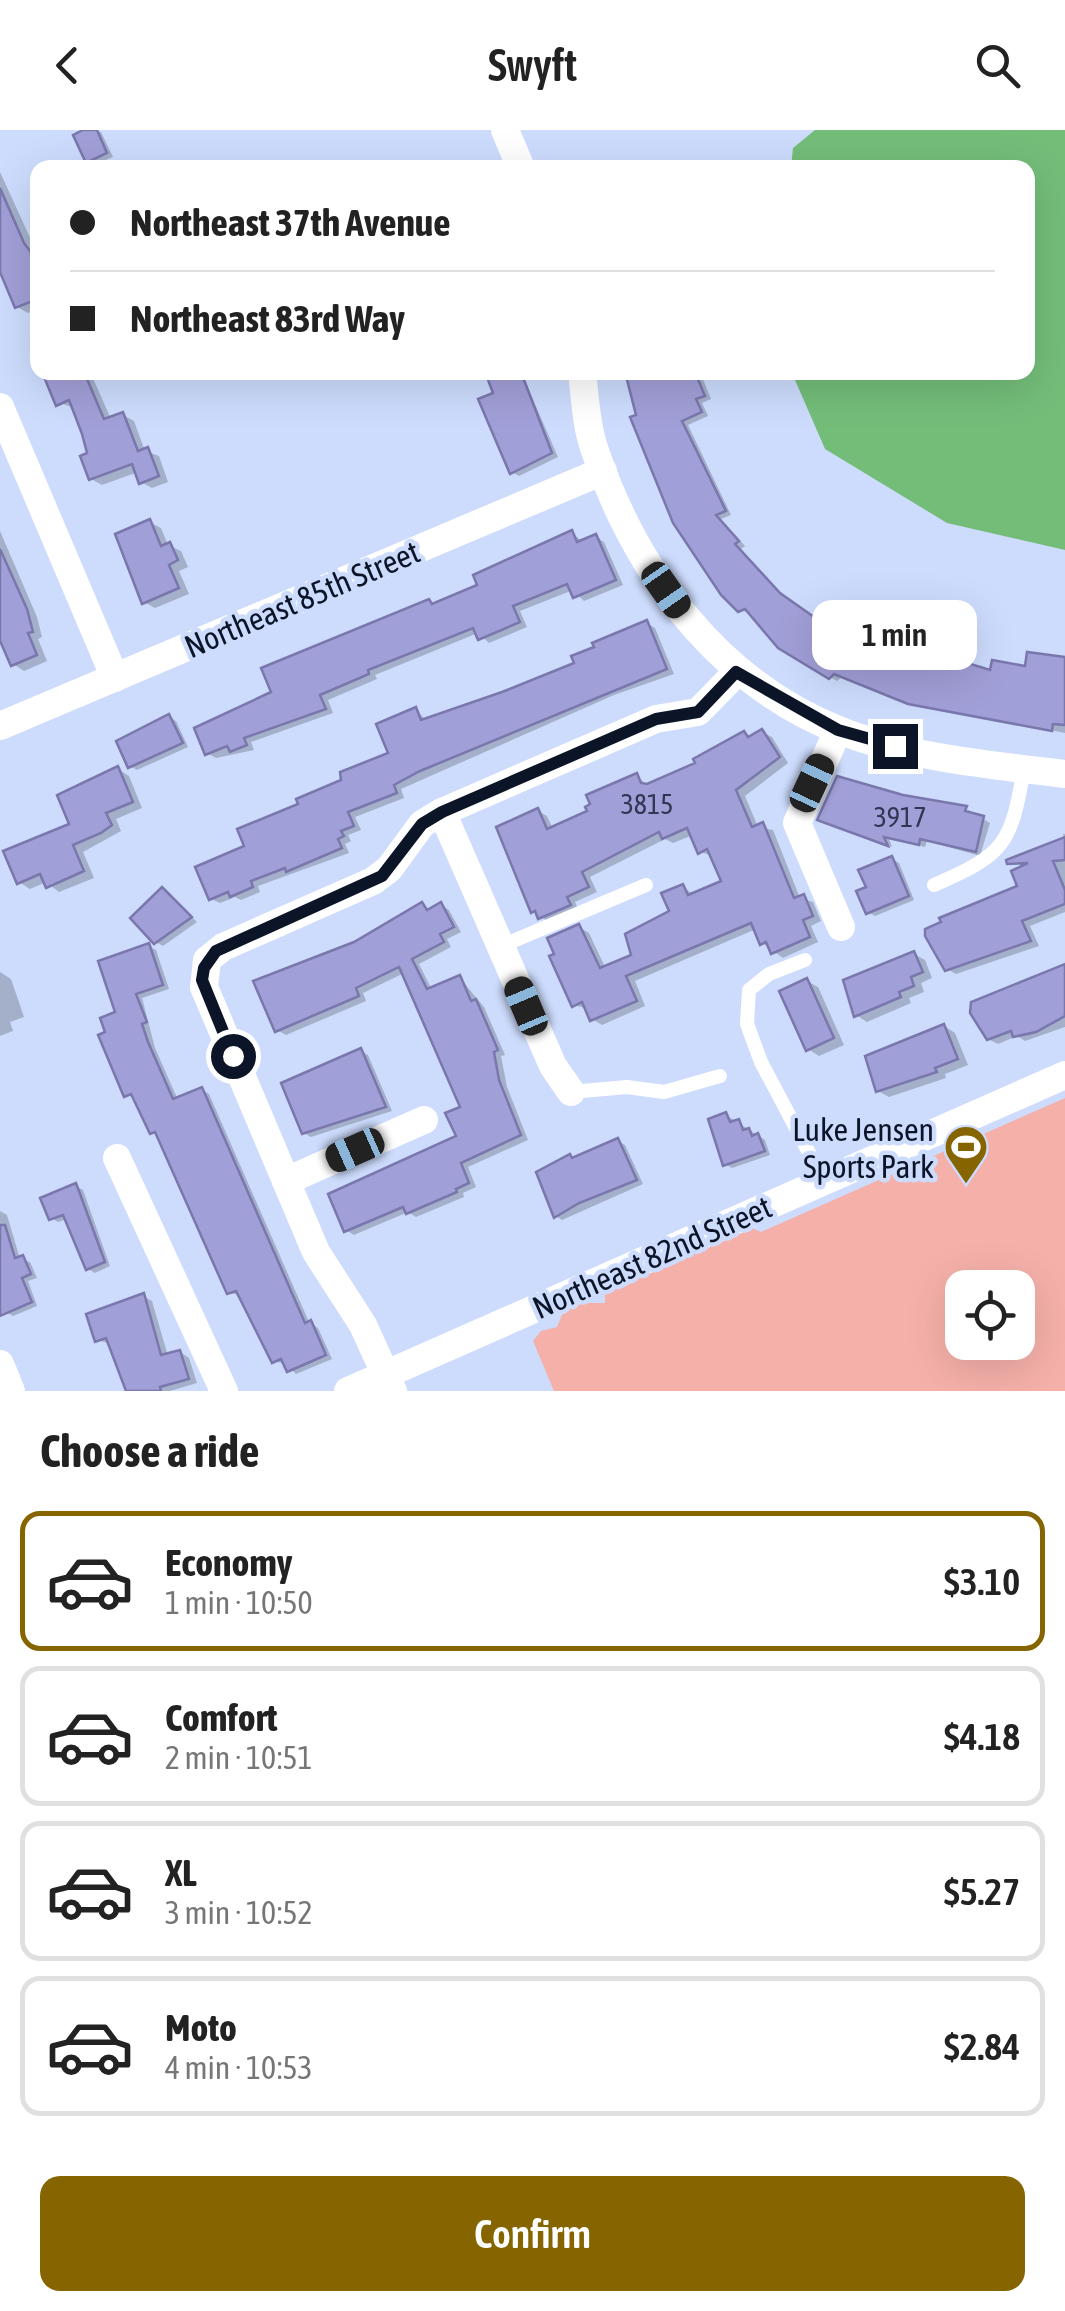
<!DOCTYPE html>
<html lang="en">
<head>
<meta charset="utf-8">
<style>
	body { margin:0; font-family:"Asap Condensed",sans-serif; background:#f2f2f2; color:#222; height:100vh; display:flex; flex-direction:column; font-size:38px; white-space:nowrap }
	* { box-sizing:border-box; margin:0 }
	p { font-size:32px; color:#767676 }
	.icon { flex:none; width:55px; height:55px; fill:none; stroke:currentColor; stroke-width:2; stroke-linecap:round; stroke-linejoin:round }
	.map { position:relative; height:1261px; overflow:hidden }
	.drawer { display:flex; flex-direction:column; background:#fff; flex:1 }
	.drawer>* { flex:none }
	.banner { position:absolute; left:30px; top:30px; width:1005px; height:220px; border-radius:20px; box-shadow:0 10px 40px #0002; display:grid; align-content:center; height:220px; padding:0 40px; background:#fff }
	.controls { position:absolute; left:945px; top:1140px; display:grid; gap:20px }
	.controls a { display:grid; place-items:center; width:90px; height:90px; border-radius:20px; background:#fff; box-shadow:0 10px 40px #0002; font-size:50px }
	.end { position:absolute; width:45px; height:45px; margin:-22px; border:12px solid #0c1427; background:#fff; box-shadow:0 0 0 5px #fff }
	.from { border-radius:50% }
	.bubble { position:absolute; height:70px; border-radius:20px; background:#fff; box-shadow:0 10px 40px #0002; font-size:32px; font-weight:600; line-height:70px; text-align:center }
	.car { position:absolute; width:30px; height:60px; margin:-30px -15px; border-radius:12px; box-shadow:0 0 8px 2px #0007; background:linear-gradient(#222 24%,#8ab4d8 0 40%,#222 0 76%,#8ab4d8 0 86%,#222 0) }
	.banner b { display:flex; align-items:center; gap:35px; height:95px; font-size:38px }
	.banner b+b { border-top:2px solid #e0e0e0 }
	.banner i { width:25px; height:25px; background:#222 }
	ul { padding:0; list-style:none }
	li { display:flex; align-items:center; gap:30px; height:140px; margin:0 20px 15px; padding:0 20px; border:5px solid #e0e0e0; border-radius:20px }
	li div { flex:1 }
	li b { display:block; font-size:38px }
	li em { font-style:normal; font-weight:600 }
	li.selected { border-color:#866500 }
	li>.icon { width:90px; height:90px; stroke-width:1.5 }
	h2 { padding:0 40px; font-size:45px; line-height:120px }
	.primary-button { display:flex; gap:20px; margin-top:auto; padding:20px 40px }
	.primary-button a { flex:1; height:115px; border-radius:20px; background:#866500; color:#fff; font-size:40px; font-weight:600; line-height:115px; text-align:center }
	header { display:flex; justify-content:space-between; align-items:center; height:130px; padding:0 40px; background:#fff; font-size:45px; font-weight:600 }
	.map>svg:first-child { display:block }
	.green { fill:#f5b0a9; fill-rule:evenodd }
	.water { fill:#73bd79 }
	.shadow { fill:#0003 }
	.building { fill:#a19fd7; stroke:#7a77ad; stroke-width:2.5 }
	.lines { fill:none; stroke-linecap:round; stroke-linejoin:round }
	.service { stroke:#fff; stroke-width:14 }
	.minor { stroke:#fff; stroke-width:28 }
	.route { stroke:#0c1427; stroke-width:12 }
	.labels { text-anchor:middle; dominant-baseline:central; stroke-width:9; stroke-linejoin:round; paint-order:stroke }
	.number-label { font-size:28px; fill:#313753 }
	.street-label { font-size:32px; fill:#0c1427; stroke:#cddcfd }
	.poi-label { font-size:32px; fill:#0c1427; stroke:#cddcfd; text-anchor:end }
</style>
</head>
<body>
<header><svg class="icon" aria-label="back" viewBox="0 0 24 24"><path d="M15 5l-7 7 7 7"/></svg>Swyft<svg class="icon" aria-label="search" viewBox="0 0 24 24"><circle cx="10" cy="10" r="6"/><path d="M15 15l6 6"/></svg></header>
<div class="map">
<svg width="1065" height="1261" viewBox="0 0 1065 1261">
	<rect width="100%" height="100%" fill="#cddcfd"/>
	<path class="green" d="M1065,968V1261H554L533,1211L541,1201L557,1197L564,1180L581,1173H605V1160L750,1097L761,1102ZM962,1158H1018V1212H962Z"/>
	<polygon class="water" points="815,0 1065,0 1065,420 947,393 825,319 792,243 1028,242 1028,38 791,37 793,18"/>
	<g class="shadow">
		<polygon points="89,0 101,2 113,27 94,35 88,32"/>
		<polygon points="0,42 38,125 38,179 28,183 17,177 0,133"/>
		<polygon points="46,242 101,242 92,246 111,289 123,285 134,291 145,321 159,326 168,352 152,358 141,352 138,342 102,355 91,349 90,325 75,278 60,273"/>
		<polygon points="521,242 558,327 519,346 512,342 497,264"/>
		<polygon points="627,242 700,242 711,269 702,273 708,286 688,295 731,385 721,389 745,416 741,419 788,470 877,533 992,544 1065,533 1065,603 894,570 888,563 843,546 837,551 800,530 751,483 739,480 639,286"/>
		<polygon points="149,392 161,398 168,415 181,421 188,437 179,441 189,464 155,478 144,472"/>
		<polygon points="0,401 37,487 42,507 38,509 47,531 24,541 13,534 0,504"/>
		<polygon points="572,403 583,412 596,407 604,412 623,455 584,471 573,460 520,481 527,497 489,513 478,503 375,545 377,549 328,570 333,583 251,612 254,620 216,628 207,623 275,564 429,471 435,475 480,456"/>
		<polygon points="647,493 655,498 674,544 614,565 401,659 404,668 355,687 361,700 348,705 351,711 345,714 349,723 258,756 260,762 241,770 235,767 220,773 211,769 248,717 301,675 391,624 416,580 427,591 578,534"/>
		<polygon points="169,587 176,591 188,617 137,640 130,636"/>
		<polygon points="762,602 772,607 788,633 745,666 758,697 773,700 800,768 813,772 821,791 811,796 818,812 783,828 762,813 756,799 635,851 645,876 602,895 592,889 588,879 574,875 579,797 589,803 606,839 634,826 672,782 683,757 694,765 724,752 713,726 700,722 693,705 673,713 665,709 590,747 597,762 575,772 579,781 550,793 533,781 538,681 547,686 553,699 590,683 637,646 648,656 698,635 744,604 752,608"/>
		<polygon points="118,639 129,646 142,678 116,689 121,701 83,722 94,748 59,762 46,752 30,759 19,752"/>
		<polygon points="968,680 990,693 980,726 927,711 925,717 889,709 892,717 827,693 964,694"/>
		<polygon points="1063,704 1065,704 1065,782 1030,796 1039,816 956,844 947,839 1064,710"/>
		<polygon points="892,729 899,733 914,770 875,786 868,782 869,758"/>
		<polygon points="162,760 197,792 163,816 156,812"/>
		<polygon points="422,775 431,780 441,775 449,780 461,802 447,809 451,817 419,834 432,860 460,848 484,877 505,925 501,926 507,957 528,1010 468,1037 476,1057 463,1063 464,1067 416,1087 408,1082 354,1105 346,1100 459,1007 464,978 404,843 363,863 366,871 286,905 277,900 355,814"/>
		<polygon points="148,816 156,820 169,859 142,868 155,918 178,970 202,960 209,964 309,1192 318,1198 332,1229 296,1244 286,1234 274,1231 241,1165 229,1163 160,1007 152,1002 136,968 126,965 108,903"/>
		<polygon points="914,824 925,830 932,848 921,853 924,862 909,868 911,873 867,892 856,885"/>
		<polygon points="1065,837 1065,897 1025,911 1017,906 998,914 988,909"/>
		<polygon points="0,842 11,849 24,887 10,892 13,901 0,906"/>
		<polygon points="807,851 818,857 844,915 819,926 808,919"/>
		<polygon points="944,896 955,903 968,935 945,944 946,948 889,967 878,961"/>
		<polygon points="361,921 368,925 392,981 311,1007 304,1003"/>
		<polygon points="726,985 765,1010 770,1025 732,1038 725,1034"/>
		<polygon points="618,1011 625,1015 643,1054 562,1090 556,1086 570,1026 575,1029"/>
		<polygon points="76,1056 83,1060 110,1136 95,1143 88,1139 67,1089 58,1092 51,1088"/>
		<polygon points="0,1081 7,1085 20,1129 30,1132 37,1148 28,1151 37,1176 13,1186 0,1179"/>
		<polygon points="143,1166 152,1171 168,1226 180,1222 189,1228 197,1253 170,1261 129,1261 111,1214 97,1210"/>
	</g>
	<g class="building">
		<polygon points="83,0 97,0 107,23 86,33 73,5"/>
		<polygon points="0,58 24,113 32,124 38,122 38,169 15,178 0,142"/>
		<polygon points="42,242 84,242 104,289 123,282 138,321 148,317 159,346 139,354 132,334 89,350 80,326 87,323 82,304 69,270 56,276"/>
		<polygon points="485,242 521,242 552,323 510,344 478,269 493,263"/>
		<polygon points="625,242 695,242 705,266 696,269 702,282 682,291 726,381 716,385 739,411 735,414 780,463 875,530 877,523 947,539 951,528 990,540 992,530 1025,536 1027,522 1065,527 1065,595 1053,594 1052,601 908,574 834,544 829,549 778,518 745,479 738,482 721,465 673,393 630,287 636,285"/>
		<polygon points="150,389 161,416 170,412 178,430 169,435 179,458 142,474 115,404"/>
		<polygon points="572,400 577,412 596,404 616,450 573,468 567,454 513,476 520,492 478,510 473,498 368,540 369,544 320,565 326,579 244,608 247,615 230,622 227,616 205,625 194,598 271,562 261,538 429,469 432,474 477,455 473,445"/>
		<polygon points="0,419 27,479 33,502 28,503 37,525 11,536 0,511"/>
		<polygon points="647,490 667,539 420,641 394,655 397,663 348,682 354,696 341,701 344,706 338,709 342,718 286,742 285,738 251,751 253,757 230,767 228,762 209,770 195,737 244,716 237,699 298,674 296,669 341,650 340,642 388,623 376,594 416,577 421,590 502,562 574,533 571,526 594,517 592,513"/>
		<polygon points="169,584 183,613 128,638 116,611"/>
		<polygon points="762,599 780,627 736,660 752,697 763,692 794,768 804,764 813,786 803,790 810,807 771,824 766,812 760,815 751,793 626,846 637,871 590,891 582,872 572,877 549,826 554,824 547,808 579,794 600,838 631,825 625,804 669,781 661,763 683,754 688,765 721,751 707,719 698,724 687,698 662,709 659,702 582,742 589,757 567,767 571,775 538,789 535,781 531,783 496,697 538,678 547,699 587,681 585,677 590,674 586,665 637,643 641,653 647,654 695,633 693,629 744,601 748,607"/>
		<polygon points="118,636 133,672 106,683 112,695 101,703 73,715 84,741 46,758 40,744 17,754 3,721 69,694 57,665"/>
		<polygon points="837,646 903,665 967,676 965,681 984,686 976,722 920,709 919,715 884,707 888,716 817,690"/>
		<polygon points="1065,707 1065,730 1053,731 1065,760 1065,774 1022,791 1031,811 945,841 925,806 925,799 941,792 939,788 1017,756 1011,741 1028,733 1007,734 1006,730"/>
		<polygon points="892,726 909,766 866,784 856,761 866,757 858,740"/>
		<polygon points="162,757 192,787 154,814 130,788"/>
		<polygon points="422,772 427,780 441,772 454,797 440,804 444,812 412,829 427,859 460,845 471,871 476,869 498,920 494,922 499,950 521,1005 461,1033 469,1053 456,1059 457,1062 406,1084 403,1077 344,1102 328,1064 456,1006 445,983 460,977 399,837 356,858 359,866 275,902 253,851 354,812"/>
		<polygon points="149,813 163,855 136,864 147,892 142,894 148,912 173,969 202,957 305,1193 311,1190 326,1225 287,1242 281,1229 272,1233 236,1161 227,1164 155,1002 150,1004 131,964 124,967 98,905 105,902 100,888 115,882 98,831"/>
		<polygon points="914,821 923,842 911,847 914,856 899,862 901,867 854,887 843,850"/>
		<polygon points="1065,834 1065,886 1036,902 1013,907 1011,901 987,910 970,883 971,872"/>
		<polygon points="807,848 834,908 806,921 779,861"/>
		<polygon points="944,894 958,929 935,938 937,942 876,962 865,926"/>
		<polygon points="361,918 386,977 302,1004 281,953"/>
		<polygon points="726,982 730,992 739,989 743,1000 749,998 752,1006 758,1003 765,1021 723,1036 708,989"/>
		<polygon points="618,1008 637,1050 579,1073 554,1088 536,1042 570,1024 572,1028"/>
		<polygon points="76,1053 105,1132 86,1140 63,1085 49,1090 40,1068"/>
		<polygon points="0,1095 5,1095 15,1128 23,1125 31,1144 22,1148 32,1172 0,1186"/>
		<polygon points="144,1163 161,1225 180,1220 189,1249 160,1257 161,1261 126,1261 106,1208 95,1212 86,1184"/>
	</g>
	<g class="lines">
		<g class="service">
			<path d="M934,755C1005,724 1011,715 1024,638"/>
			<polyline points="501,816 646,755"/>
			<polyline points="805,830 769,844 749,860 747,894 761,932 824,1051"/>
			<polyline points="571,962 627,957 664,962 720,946"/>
		</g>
		<g class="minor">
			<polyline points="505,0 521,38"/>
			<path d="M582,242C585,267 586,294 594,318C635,441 718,553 841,601C910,628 992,635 1065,644"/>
			<polyline points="0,277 115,548"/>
			<polyline points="0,596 603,341"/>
			<polyline points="838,600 797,693 841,797"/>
			<polyline points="442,682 553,936 571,962"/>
			<polyline points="117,1028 224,1261"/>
			<polyline points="286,1051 424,990"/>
			<polyline points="0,1234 11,1261"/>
			<polyline points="348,1261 1065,945"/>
			<polyline points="393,1261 363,1195 316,1122 204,857 207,830 223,817 373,751 389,739 422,694 442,682 656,589 698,582 737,542"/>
		</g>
	</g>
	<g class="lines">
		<polyline class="route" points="233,926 202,850 204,838 216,821 382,746 422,694 442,682 656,589 698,582 736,542 838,600 895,616"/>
	</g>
	<defs>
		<symbol id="stadium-pin" viewBox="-11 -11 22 30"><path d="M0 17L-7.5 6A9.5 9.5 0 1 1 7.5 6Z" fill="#866500" stroke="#cddcfd"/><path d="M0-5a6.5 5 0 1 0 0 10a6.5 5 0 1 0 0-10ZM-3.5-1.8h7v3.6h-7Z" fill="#fff"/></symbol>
	</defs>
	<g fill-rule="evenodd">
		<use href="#stadium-pin" x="941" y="992" width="50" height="68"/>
	</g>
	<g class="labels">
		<g class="number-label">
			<text x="647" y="674">3815</text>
			<text x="900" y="687">3917</text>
		</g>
		<g class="street-label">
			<text transform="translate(302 469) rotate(-23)">Northeast 85th Street</text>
			<text transform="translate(652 1127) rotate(-24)">Northeast 82nd Street</text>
		</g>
		<g class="poi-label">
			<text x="934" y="999">Luke Jensen<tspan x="934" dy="37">Sports Park</tspan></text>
		</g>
	</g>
</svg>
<div class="controls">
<a><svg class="icon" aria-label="locate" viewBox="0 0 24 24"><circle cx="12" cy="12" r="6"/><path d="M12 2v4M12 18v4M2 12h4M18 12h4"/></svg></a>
</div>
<i class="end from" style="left:233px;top:926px"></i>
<i class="end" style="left:895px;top:616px"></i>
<div class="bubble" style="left:812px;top:470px;width:165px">1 min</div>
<i class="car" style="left:666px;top:460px;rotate:145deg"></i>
<i class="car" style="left:812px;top:653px;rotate:25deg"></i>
<i class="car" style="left:526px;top:876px;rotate:337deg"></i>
<i class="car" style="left:355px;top:1020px;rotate:246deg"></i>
<div class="banner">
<b><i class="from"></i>Northeast 37th Avenue</b>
<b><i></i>Northeast 83rd Way</b>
</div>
</div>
<section class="drawer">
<h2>Choose a ride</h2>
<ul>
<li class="selected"><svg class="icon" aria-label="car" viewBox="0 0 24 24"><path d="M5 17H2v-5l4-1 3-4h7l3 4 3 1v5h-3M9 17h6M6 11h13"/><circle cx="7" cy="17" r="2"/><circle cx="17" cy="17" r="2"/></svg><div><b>Economy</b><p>1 min · 10:50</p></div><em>$3.10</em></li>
<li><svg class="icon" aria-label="car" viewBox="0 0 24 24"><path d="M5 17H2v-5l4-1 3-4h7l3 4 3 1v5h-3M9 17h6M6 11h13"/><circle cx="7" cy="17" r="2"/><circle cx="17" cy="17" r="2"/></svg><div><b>Comfort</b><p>2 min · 10:51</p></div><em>$4.18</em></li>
<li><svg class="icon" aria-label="car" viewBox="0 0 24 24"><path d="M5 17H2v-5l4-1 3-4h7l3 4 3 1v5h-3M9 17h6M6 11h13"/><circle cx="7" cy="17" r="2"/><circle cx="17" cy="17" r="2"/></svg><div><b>XL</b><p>3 min · 10:52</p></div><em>$5.27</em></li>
<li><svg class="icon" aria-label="car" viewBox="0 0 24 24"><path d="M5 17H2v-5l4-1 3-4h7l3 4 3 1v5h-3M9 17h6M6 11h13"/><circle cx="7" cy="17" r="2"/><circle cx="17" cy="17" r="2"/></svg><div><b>Moto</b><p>4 min · 10:53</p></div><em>$2.84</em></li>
</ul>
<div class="primary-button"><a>Confirm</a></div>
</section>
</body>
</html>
